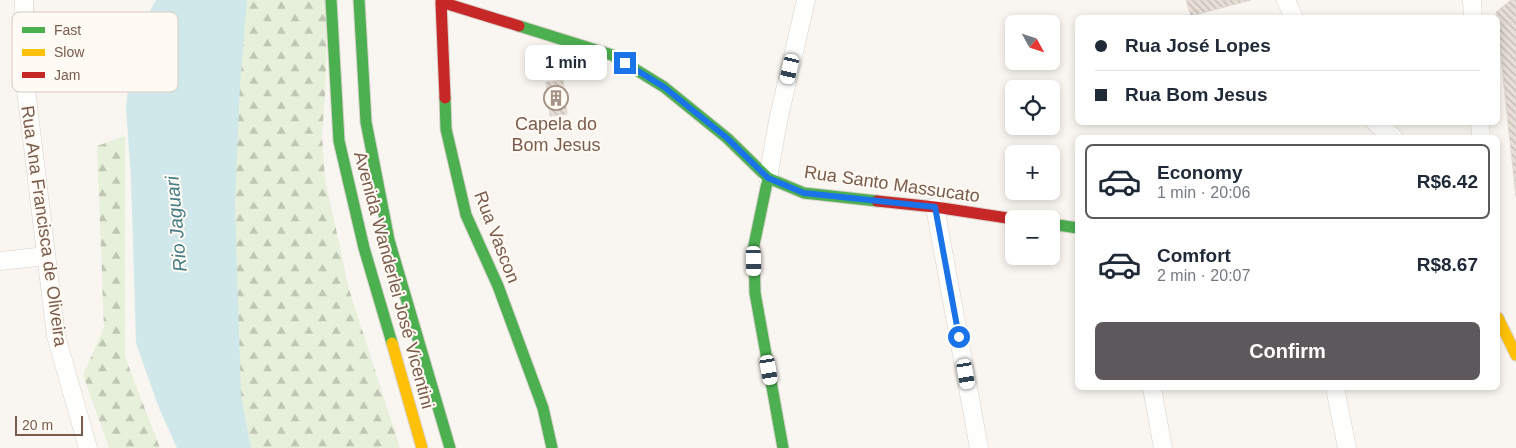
<!DOCTYPE html>
<html lang="en">
<head>
<meta charset="utf-8">
<style>
	body { margin:0; font-family:Arial,sans-serif; background:#f6f6f7; color:#1f2937; height:100vh; display:flex; flex-direction:column; font-size:19px; white-space:nowrap }
	* { box-sizing:border-box; margin:0 }
	p { font-size:16px; color:#747a83 }
	.icon { flex:none; width:28px; height:28px; fill:none; stroke:currentColor; stroke-width:2; stroke-linecap:round; stroke-linejoin:round }
	.map { position:relative; flex:1; overflow:hidden }
	.panel { position:absolute; left:1075px; top:135px; width:425px; height:255px; display:flex; flex-direction:column; background:#fff; border-radius:8px; box-shadow:0 2px 8px #0003 }
	.panel>* { flex:none }
	.hud { position:absolute; left:1075px; top:15px; width:425px; height:110px; border-radius:8px; box-shadow:0 2px 8px #0003; display:grid; align-content:center; height:110px; padding:0 20px; background:#fff }
	.needle { width:32px; rotate:130deg }
	.tools { position:absolute; left:1005px; top:15px; display:grid; gap:10px }
	.tools a { display:grid; place-items:center; width:55px; height:55px; border-radius:8px; background:#fff; box-shadow:0 2px 8px #0003; font-size:25px }
	.scale { position:absolute; left:15px; bottom:12px; width:68px; box-sizing:border-box; padding-left:5px; border:2px solid #7a5c4d; border-top:0; font-size:14px; line-height:18px; white-space:nowrap; color:#7a5c4d; -webkit-text-stroke:4px #fffaf3; paint-order:stroke }
	.end { position:absolute; width:22px; height:22px; margin:-11px; border:6px solid #1a73e8; background:#fff; box-shadow:0 0 0 2px #fff }
	.from { border-radius:50% }
	.bubble { position:absolute; height:35px; border-radius:8px; background:#fff; box-shadow:0 2px 8px #0003; font-size:16px; font-weight:800; line-height:35px; text-align:center }
	.car { position:absolute; width:15px; height:30px; margin:-15px -8px; border-radius:6px; box-shadow:0 0 4px 1px #0007; background:linear-gradient(#fff 24%,#345 0 40%,#fff 0 76%,#345 0 86%,#fff 0) }
	.hud b { display:flex; align-items:center; gap:18px; height:48px; font-size:19px }
	.hud b+b { border-top:1px solid #e0e1e3 }
	.hud i { width:12px; height:12px; background:#1f2937 }
	ul { padding:9px 0 0; list-style:none }
	li { display:flex; align-items:center; gap:15px; height:75px; margin:0 10px 8px; padding:0 10px; border:2px solid transparent; border-radius:8px }
	li div { flex:1 }
	li b { display:block; font-size:19px }
	li em { font-style:normal; font-weight:800 }
	li.on { border-color:#5c585b }
	li>.icon { width:45px; height:45px; stroke-width:1.5 }
	.cta { display:flex; gap:10px; margin-top:auto; padding:10px 20px }
	.cta a { flex:1; height:58px; border-radius:8px; background:#5c585b; color:#fff; font-size:20px; font-weight:800; line-height:58px; text-align:center }
	.map>svg:first-child { display:block }
	.forest { fill:url(#forest-firs) }
	.water { fill:#d0e8ea }
	.building { fill:url(#building-back-hatch); stroke:#e2d8d2 }
	.lines { fill:none; stroke-linecap:round; stroke-linejoin:round }
	.street-casing { stroke:#d7d1cb; stroke-width:19 }
	.fast-casing { stroke:#d9d2cb; stroke-width:13 }
	.slow-casing { stroke:#d9d2cb; stroke-width:13 }
	.jam-casing { stroke:#d9d2cb; stroke-width:13 }
	.street { stroke:#fefefd; stroke-width:18 }
	.fast { stroke:#4caf50; stroke-width:11 }
	.slow { stroke:#ffc107; stroke-width:11 }
	.jam { stroke:#c62828; stroke-width:11 }
	.route { stroke:#1a73e8; stroke-width:6 }
	.labels { text-anchor:middle; dominant-baseline:central; stroke-width:4; stroke-linejoin:round; paint-order:stroke }
	.poi-label { font-size:18px; fill:#7a5c4d; stroke:#fffaf3 }
	.street-label { font-size:18px; fill:#7a5c4d; stroke:#fffaf3 }
	.water-label { font-size:19px; font-style:italic; fill:#437c86; stroke:#fffaf3 }
	.key { fill:#fffaf3; stroke:#d7cbc1; stroke-width:1 }
	.key-label { font-size:14px; fill:#7a5c4d }
</style>
</head>
<body>
<div class="map">
<svg width="1516" height="448" viewBox="0 0 1516 448">
	<defs>
		<pattern id="forest-firs" width="22" height="20" patternUnits="userSpaceOnUse" patternTransform="scale(1.25)"><rect width="22" height="20" fill="#e7f0db"/><path d="M5 1l3.5 6h-7zM16 11l3.5 6h-7z" fill="#c0c6b4"/></pattern>
		<pattern id="building-back-hatch" width="6" height="6" patternUnits="userSpaceOnUse" patternTransform="scale(1.25)"><rect width="6" height="6" fill="#e6ded7"/><path d="M-1 5l2 2M0 0l6 6M5-1l2 2" fill="none" stroke="#bfb7b1"/></pattern>
	</defs>
	<rect width="100%" height="100%" fill="#f9f5f0"/>
	<g class="forest">
		<polygon points="243,0 328,0 325,96 322,135 325,179 349,289 400,448 241,448 223,133"/>
		<polygon points="125,136 125,357 160,448 109,448 83,375 104,328 97,146"/>
	</g>
	<polygon class="water" points="156,0 247,0 240,85 235,203 241,395 251,448 177,448 159,408 136,343 131,178 126,108 133,43"/>
	<g class="building">
		<polygon points="1186,0 1251,0 1191,16"/>
		<polygon points="1511,0 1516,0 1516,197 1496,12"/>
		<polygon points="563,80 567,114 550,116 546,82"/>
	</g>
	<g class="lines">
		<defs>
			<g id="street">
				<polyline points="24,0 25,81 56,336 88,448"/>
				<polyline points="1286,0 1294,18"/>
				<polyline points="1472,0 1473,18"/>
				<polyline points="1375,122 1394,138"/>
				<polyline points="1480,122 1481,138"/>
				<polyline points="768,178 778,121 806,0"/>
				<polyline points="935,207 979,448"/>
				<polyline points="0,261 46,256"/>
				<polyline points="1152,388 1163,448"/>
				<polyline points="1335,388 1347,448"/>
			</g>
			<g id="fast">
				<polyline points="331,0 339,141 364,248 392,343"/>
				<polyline points="359,0 366,122 389,240 450,448"/>
				<polyline points="519,26 612,55 664,87 727,138 768,178 804,193 877,201"/>
				<polyline points="445,98 446,129 466,215 498,286 543,408 552,448"/>
				<polyline points="768,178 754,245 755,293 783,448"/>
				<polyline points="1051,224 1078,228"/>
			</g>
			<g id="slow">
				<polyline points="1498,318 1516,355"/>
				<polyline points="392,343 422,448"/>
			</g>
			<g id="jam">
				<polyline points="445,98 441,2 519,26"/>
				<polyline points="877,201 935,207 1014,219"/>
			</g>
		</defs>
		<use href="#street" class="street-casing"/>
		<use href="#fast" class="fast-casing"/>
		<use href="#slow" class="slow-casing"/>
		<use href="#jam" class="jam-casing"/>
		<use href="#street" class="street"/>
		<use href="#fast" class="fast"/>
		<use href="#slow" class="slow"/>
		<use href="#jam" class="jam"/>
	</g>
	<g class="lines">
		<polyline class="route" points="625,63 664,87 727,138 768,178 804,193 935,207 959,337"/>
	</g>
	<defs>
		<symbol id="building-ring" viewBox="-11 -11 22 22"><circle r="9.5" fill="#fffaf3" stroke="#a69286" stroke-width="1.5"/><path d="M-4-6H4V6H1V3H-1V6H-4ZM-2.5-4.3h1.7v1.8h-1.7ZM.8-4.3h1.7v1.8H.8ZM-2.5-1h1.7V.8h-1.7ZM.8-1h1.7V.8H.8Z" fill="#a69286"/></symbol>
	</defs>
	<g fill-rule="evenodd">
		<use href="#building-ring" x="542" y="84" width="28" height="28"/>
	</g>
	<g class="labels">
		<g class="poi-label">
			<text x="556" y="124">Capela do<tspan x="556" dy="21">Bom Jesus</tspan></text>
		</g>
		<g class="street-label">
			<text transform="translate(892 184) rotate(8)">Rua Santo Massucato</text>
			<text transform="translate(44 226) rotate(82)">Rua Ana Francisca de Oliveira</text>
			<text transform="translate(497 237) rotate(69)">Rua Vascon</text>
			<text transform="translate(394 280) rotate(75)">Avenida Wanderlei José Vicentini</text>
		</g>
		<g class="water-label">
			<text transform="translate(176 224) rotate(-95)">Rio Jaguari</text>
		</g>
	</g>
	<rect x="12" y="12" width="166" height="80" rx="8" class="key"/>
	<rect x="22" y="27" width="23" height="6" fill="#4caf50"/>
	<rect x="22" y="49" width="23" height="7" fill="#ffc107"/>
	<rect x="22" y="72" width="23" height="6" fill="#c62828"/>
	<g class="key-label">
		<text x="54" y="35">Fast</text>
		<text x="54" y="57">Slow</text>
		<text x="54" y="80">Jam</text>
	</g>
</svg>
<div class="tools">
<a><svg class="needle" viewBox="-14 -14 28 28"><path d="M0-13l5 13h-10z" fill="#e53935"/><path d="M0 13l5-13h-10z" fill="#747a83"/></svg></a>
<a><svg class="icon" aria-label="locate" viewBox="0 0 24 24"><circle cx="12" cy="12" r="6"/><path d="M12 2v4M12 18v4M2 12h4M18 12h4"/></svg></a>
<a>+</a>
<a>−</a>
</div>
<div class="scale">20 m</div>
<i class="end from" style="left:959px;top:337px"></i>
<i class="end" style="left:625px;top:63px"></i>
<div class="bubble" style="left:525px;top:45px;width:82px">1 min</div>
<i class="car" style="left:790px;top:69px;rotate:193deg"></i>
<i class="car" style="left:754px;top:261px;rotate:179deg"></i>
<i class="car" style="left:769px;top:370px;rotate:170deg"></i>
<i class="car" style="left:966px;top:374px;rotate:170deg"></i>
<div class="hud">
<b><i class="from"></i>Rua José Lopes</b>
<b><i></i>Rua Bom Jesus</b>
</div>
<section class="panel">
<ul>
<li class="on"><svg class="icon" aria-label="car" viewBox="0 0 24 24"><path d="M5 17H2v-5l4-1 3-4h7l3 4 3 1v5h-3M9 17h6M6 11h13"/><circle cx="7" cy="17" r="2"/><circle cx="17" cy="17" r="2"/></svg><div><b>Economy</b><p>1 min · 20:06</p></div><em>R$6.42</em></li>
<li><svg class="icon" aria-label="car" viewBox="0 0 24 24"><path d="M5 17H2v-5l4-1 3-4h7l3 4 3 1v5h-3M9 17h6M6 11h13"/><circle cx="7" cy="17" r="2"/><circle cx="17" cy="17" r="2"/></svg><div><b>Comfort</b><p>2 min · 20:07</p></div><em>R$8.67</em></li>
</ul>
<div class="cta"><a>Confirm</a></div>
</section>
</div>
</body>
</html>
